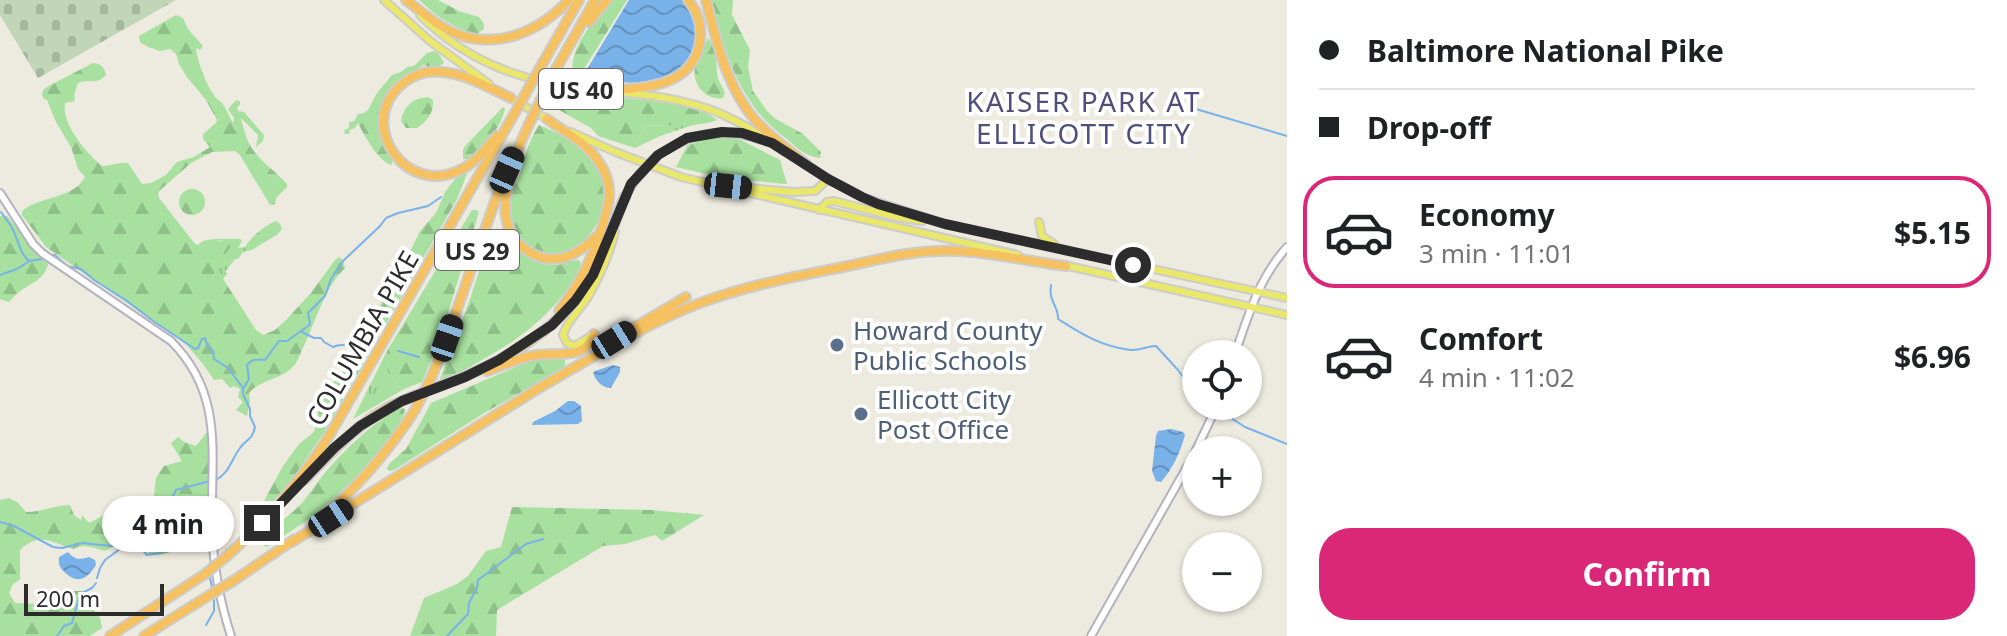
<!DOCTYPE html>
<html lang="en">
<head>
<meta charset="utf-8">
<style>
	body { margin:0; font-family:"Noto Sans",sans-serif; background:#f6f6f6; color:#202124; height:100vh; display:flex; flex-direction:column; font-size:30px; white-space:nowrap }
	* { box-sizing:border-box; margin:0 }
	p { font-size:26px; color:#757577 }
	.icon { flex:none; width:44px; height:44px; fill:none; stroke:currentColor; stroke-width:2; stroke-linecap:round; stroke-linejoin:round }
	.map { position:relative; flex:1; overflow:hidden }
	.details { display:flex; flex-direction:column; background:#fff; width:720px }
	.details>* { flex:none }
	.top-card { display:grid; align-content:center; height:176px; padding:0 32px; background:#fff }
	.tools { position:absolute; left:1182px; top:340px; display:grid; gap:16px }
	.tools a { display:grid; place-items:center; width:80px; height:80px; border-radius:50%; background:#fff; box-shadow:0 2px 6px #0004; font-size:40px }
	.scale { position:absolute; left:24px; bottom:20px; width:140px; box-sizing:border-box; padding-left:8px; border:4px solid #2c2c2c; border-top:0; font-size:22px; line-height:28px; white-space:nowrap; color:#2c2c2c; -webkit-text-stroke:6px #fff; paint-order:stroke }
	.end { position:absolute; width:36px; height:36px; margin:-18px; border:10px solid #2c2c2c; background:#fff; box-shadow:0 0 0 4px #fff }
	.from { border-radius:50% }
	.bubble { position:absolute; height:56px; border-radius:28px; background:#fff; box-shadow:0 2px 6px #0004; font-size:26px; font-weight:700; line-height:56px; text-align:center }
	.car { position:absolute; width:24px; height:48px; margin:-24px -12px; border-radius:10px; box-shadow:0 0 6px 2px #0007; background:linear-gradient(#222 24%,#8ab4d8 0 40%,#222 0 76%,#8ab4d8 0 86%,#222 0) }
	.top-card b { display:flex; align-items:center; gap:28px; height:76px; font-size:30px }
	.top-card b+b { border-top:2px solid #e0e0e0 }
	.top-card i { width:20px; height:20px; background:#202124 }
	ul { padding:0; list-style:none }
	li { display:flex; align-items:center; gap:24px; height:112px; margin:0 16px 12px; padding:0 16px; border:4px solid transparent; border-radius:32px }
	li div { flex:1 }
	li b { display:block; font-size:30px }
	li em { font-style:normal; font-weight:700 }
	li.selected { border-color:#db2777 }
	li>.icon { width:72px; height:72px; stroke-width:1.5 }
	.button { display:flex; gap:16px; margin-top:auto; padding:16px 32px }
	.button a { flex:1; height:92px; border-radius:32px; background:#db2777; color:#fff; font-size:32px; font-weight:700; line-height:92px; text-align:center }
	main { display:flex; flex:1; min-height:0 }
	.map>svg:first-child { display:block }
	.grass { fill:url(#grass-tufts) }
	.forest { fill:url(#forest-firs) }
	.cemetery { fill:url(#cemetery-stones) }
	.water { fill:url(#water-waves) }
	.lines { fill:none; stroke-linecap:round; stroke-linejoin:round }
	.stream { stroke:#79b2e9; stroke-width:2 }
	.secondary-casing { stroke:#b3b3bf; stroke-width:10 }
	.primary-casing { stroke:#ccc; stroke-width:10 }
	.highway-casing { stroke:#ccc; stroke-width:12 }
	.secondary { stroke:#fff; stroke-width:6 }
	.primary { stroke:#eae868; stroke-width:6 }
	.highway { stroke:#f6c261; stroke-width:8 }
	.primary-bridge-casing { stroke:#ccc; stroke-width:10; stroke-linecap:butt }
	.highway-bridge-casing { stroke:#ccc; stroke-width:12; stroke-linecap:butt }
	.primary-bridge { stroke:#eae868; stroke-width:6 }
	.highway-bridge { stroke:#f6c261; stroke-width:8 }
	.route { stroke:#2c2c2c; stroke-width:10 }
	.service-dot { fill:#5c6f8a; stroke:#fff; stroke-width:3 }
	.labels { text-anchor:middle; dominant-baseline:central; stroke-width:8; stroke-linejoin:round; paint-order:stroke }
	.shield { fill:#fff; stroke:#6b6b6b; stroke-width:2 }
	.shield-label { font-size:24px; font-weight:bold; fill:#2c2c2c }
	.service-label { font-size:26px; fill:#4e5e75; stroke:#fff; text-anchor:start }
	.street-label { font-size:26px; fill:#2c2c2c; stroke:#fff }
	.neighbourhood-label { font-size:28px; letter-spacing:2px; fill:#504e7b; stroke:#fff }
</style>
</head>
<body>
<main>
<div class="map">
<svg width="1287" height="636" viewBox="0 0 1287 636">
	<defs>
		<pattern id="grass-tufts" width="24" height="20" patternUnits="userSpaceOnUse" patternTransform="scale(2)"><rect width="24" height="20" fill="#a7e09f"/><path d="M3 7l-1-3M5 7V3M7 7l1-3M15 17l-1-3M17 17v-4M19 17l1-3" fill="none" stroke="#90c089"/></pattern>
		<pattern id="forest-firs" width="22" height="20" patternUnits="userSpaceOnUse" patternTransform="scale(2)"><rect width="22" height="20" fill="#a7e09f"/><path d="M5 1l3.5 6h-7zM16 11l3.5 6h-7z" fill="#90c089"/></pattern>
		<pattern id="cemetery-stones" width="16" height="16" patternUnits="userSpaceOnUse" patternTransform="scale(2)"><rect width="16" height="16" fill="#c0d6b7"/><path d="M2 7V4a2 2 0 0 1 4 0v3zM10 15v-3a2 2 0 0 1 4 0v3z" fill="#a5b89e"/></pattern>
		<pattern id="water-waves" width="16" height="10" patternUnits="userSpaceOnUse" patternTransform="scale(2)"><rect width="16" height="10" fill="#79b2e9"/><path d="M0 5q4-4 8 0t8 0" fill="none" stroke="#6391bd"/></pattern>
	</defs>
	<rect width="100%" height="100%" fill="#edeadf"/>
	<g class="grass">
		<polygon points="696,124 660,136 635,148 638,137 647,126"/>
		<polygon points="208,239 240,239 242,241 238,248 245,247 247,251 243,252 238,259 235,259 225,272 227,274 223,279 208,257 223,241"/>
		<polygon points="387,351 387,366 397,386 404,389 353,419"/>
	</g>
	<g class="forest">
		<path d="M419,0H438L459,11L479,17L484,24V29L477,34C454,29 436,16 419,0Z"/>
		<path d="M612,0H627L582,72L574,73C565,54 598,13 612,0Z"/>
		<path d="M711,0H733L732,15L750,50L748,67L753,91L767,111L776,119L803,134L821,152L820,158C807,157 798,149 788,140C782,135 775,130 769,124C736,92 722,43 711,0Z"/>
		<path d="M176,15L183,18L188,29L203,46L200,50L196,48C197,61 207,86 215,97C217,99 223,103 224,106C227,111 230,118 233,123L234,118L228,109L236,100L240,101V104L237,108L238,111L244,112L264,135L263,141L256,147L258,135L241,118C249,157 262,158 287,184V187L276,198L275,204L270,205L240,155L235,151L212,152L191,163L158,192L159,198L195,244L198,245C206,236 221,240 231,246L226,253L217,259L210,256L209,257L256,330L263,335L275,330L286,320L310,294L335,260L339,257L343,260L345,268C325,287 316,320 304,346C301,351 299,358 296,363C284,380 262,378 249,393L250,401L247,416L236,410L243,402L238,397L240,389L234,386L230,388L222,379L214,380L203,364L185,343L46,247L22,215V211C39,196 74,199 85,177L78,169L71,147L56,122L47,100L44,99L42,95L43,90L47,87L93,63C102,64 104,67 106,75C95,86 90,78 78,83L74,95L75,101L65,103C61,124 87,154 102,166C111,166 120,162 128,163L142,184L151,183L166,175L177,162L194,157L210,147L203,139V134L216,123L217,120L206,100L187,77L179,64L176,54L170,49L160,51L148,47L140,42L139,36Z"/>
		<path d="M708,38C718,52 716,56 717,72C717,80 722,86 725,92L723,98C708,101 692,86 695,69C696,63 705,44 708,38Z"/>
		<path d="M434,51L438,53L444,62L443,64L434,68L424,65C412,72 399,78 390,90C388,92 386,99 385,102C376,124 381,141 393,161L391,165C378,161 364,135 358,123L355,128L350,130L349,134H345L344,130L349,128V122L354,121L358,114L364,113L368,110L377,93L392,75L401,72L407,67L414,66L427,53Z"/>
		<path d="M561,90C574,91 587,94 599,95C628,99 697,102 717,120C699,128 667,124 647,126L638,137L635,148L598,136L591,128L552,106L554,95Z"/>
		<path d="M428,97L433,100C434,113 427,121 417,128H406L401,121C404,105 413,98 428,97Z"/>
		<path d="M503,107L505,109C500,130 486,144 471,159H463V150L465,146Z"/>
		<path d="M539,125C557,132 583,146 595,161C619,194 598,245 559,253C547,255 533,252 525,243C510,227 507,207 514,187C516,181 520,176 521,170C525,154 530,139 539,125Z"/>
		<polygon points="731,135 780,160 787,184 723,178 676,167 687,146 707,138"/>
		<polygon points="464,173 467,174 457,199 323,434 293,478 266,510 260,514 258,512 283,466 299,444 314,432 323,393 354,360 365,332 370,327 382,301 392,292 395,283 420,231 436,213 445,192 455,179"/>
		<circle cx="192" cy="202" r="13"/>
		<polygon points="472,210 476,210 479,212 440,339 422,382 404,389 397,386 387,366 387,351"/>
		<path d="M0,216H7L48,264C44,281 31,282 19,292C15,295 12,299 9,302L0,299Z"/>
		<path d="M276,221L280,224L282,229L278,234L252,250L247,251L245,247C251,237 265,225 276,221Z"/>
		<path d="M497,232H501C518,246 528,264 554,265C563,265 570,260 579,260L581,263L580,268C559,310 521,339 480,361C468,368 454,376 440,379L470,299L491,235Z"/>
		<polygon points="560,358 565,360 565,365 560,370 486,412 394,470 389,471 387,468 390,463 406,449 431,403 530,361"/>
		<path d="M401,408L405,409C403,433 339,496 318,512C302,525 284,535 267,547L262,545C268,529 289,517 301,504C308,496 314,487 320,479C340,454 372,422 401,408Z"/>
		<path d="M212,426V507L204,509L184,533L187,541C178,551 163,556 150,555L140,542L120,540V543L105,551C95,548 83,543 73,549C50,542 40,531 20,550V580L13,584L9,593L15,603L40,604L73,591H87L93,600L90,609C99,613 101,618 102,628L90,636H0V500L9,498L17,502L26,512C41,512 56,505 70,505L74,515L81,520L82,515L89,523L116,509L132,506L152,512L156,478L164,466L182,461L171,443L178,437L184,442L196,446Z"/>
		<polygon points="512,507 651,510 704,515 662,541 655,535 625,544 603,546 497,610 496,636 410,636 424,598 457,584 468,576 486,551 501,547"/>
	</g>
	<polygon class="cemetery" points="0,0 176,0 38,78 0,15"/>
	<g class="water">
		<path d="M629,0H684C693,10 700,27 697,41C685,92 622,87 584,74Z"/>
		<path d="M613,365L620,367V372L611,388C602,388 596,381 593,373L595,371Z"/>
		<polygon points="568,401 574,401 581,406 582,421 578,424 532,425 533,422 555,411"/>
		<path d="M1171,429L1183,432L1185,435C1180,453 1173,468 1161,482L1156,481L1152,471L1156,436L1158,431Z"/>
		<path d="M68,552C75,560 80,560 89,557L95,560L96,565C89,576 80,585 68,575C61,569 58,567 59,557Z"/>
	</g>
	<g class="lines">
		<g class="stream">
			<polyline points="555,109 566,95"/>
			<polyline points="1196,109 1287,136"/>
			<path d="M1,212C5,218 10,223 13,230C19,242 19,252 29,261L42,259"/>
			<polyline points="51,255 55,255 67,266 81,269 94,280 127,301 153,321 195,349 198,348 202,339 205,338 207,345 213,351 214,359 228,368 243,388"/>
			<polyline points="0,275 17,269 28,262"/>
			<path d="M1051,285C1048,301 1059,307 1058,319C1082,334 1100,346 1130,350C1140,351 1147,346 1156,346L1178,370L1196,395"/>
			<path d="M302,332L314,338H321L324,342L333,347C343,342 355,348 366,341"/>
			<polyline points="398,351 419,357"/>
			<polyline points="1223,413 1245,427 1287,444"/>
			<path d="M216,480C230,472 231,460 240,448C246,439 252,441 255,427L250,416V409L243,394V389L249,379L247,365C252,358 258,360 265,360L279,341H287L308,326L310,324L308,313L325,296L331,279L343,261L380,226L386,218L398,213L428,206L441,197"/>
			<polyline points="0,522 14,526 53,547 62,548 82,543 112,546 126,543 140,547 147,555 160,553 174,542"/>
			<polyline points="195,550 190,546 178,545 172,537 162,532 157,526 161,521 167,520 174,514 171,500 176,490 210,481"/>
			<polyline points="209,574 213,591"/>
			<polyline points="97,578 100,568 105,560 120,549 121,546"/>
			<polyline points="206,625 214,611 214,597"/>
			<polyline points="57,636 64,626 72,623 80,594 92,588 96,583"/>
			<polyline points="447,636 468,614 469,603 477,588 478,580 526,544 543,539"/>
		</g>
		<defs>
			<g id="secondary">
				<path d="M0,193L33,244L42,253L171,341C226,396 210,458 212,527C213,563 220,602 231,636"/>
				<path d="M1235,354C1248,316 1259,278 1287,247"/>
				<polyline points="1196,450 1217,406"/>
				<polyline points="1091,636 1196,451"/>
			</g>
			<g id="primary">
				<polyline points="384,0 430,41 489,84"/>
				<path d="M420,15C469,64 527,83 593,90"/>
				<path d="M620,92C660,96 701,102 736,121C753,130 768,141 784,151"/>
				<polyline points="508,97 551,121"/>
				<polyline points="571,132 613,151 681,177 1018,255"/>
				<path d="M658,155C693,133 720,126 761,140"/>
				<polyline points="804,163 828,179 862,197 945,224 1287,298"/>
				<polyline points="737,187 794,192 815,191 828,179"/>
				<polyline points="624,198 639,174"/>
				<polyline points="819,210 827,202 834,201 896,217 922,221"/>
				<polyline points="1039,222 1042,236 1054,244"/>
				<polyline points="1064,265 1287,315"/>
				<path d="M594,334L575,346L567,343L563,335C567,321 580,310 588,297C600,276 609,256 615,232"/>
			</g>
			<g id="highway">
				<path d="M406,0C419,10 432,21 446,29C491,53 537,34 569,0"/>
				<path d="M706,0C717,42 726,86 755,120C770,137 789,150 807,165"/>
				<polyline points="589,22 607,0"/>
				<polyline points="541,66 579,0"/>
				<polyline points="556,69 595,0"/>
				<path d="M591,90C629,89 693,93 700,41C702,26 698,12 688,0"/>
				<path d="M547,119C563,131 585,142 596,158C617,185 609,205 600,234C590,263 578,287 559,311"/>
				<path d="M497,136C486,148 476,162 462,169C406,199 355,124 402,84C414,74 428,70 442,72C467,74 489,88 511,98"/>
				<path d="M513,168C509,184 503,200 506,217C510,245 538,265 566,257C578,253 588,245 597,236"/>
				<polyline points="618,337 686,297"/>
				<path d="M487,371C501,366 516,359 531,356C551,351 587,362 594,334"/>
				<polyline points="432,376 447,338 495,201 528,126"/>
				<path d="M537,389C590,359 643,325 700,303C748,285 798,276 848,266C884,258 920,249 957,251C994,252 1030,262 1066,266"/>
				<path d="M304,480C331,453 354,427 387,408C410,396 436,388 460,378C507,360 553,331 583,291C604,263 611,228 625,196"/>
				<path d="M318,521C357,488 388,452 415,410"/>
				<polyline points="292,542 539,388"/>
				<path d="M227,556C265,522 298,484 326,441L513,116"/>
				<polyline points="233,581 295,539"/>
				<polyline points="110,636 205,574"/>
				<polyline points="144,636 208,596"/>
			</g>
		</defs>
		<use href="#secondary" class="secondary-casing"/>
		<use href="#primary" class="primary-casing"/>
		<use href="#highway" class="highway-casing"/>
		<use href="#secondary" class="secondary"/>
		<use href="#primary" class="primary"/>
		<use href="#highway" class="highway"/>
		<defs>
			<polyline id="primary-bridge" points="639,174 658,155"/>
			<g id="highway-bridge">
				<polyline points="513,116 541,66"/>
				<polyline points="528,126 556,69"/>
				<polyline points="415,410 432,376"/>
				<polyline points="205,574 227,556"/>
				<polyline points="208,596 233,581"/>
			</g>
		</defs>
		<use href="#primary-bridge" class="primary-bridge-casing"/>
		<use href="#highway-bridge" class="highway-bridge-casing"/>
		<use href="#primary-bridge" class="primary-bridge"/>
		<use href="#highway-bridge" class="highway-bridge"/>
	</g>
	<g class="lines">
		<polyline class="route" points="262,523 334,448 360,426 402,401 465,377 499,360 552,325 575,301 593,275 631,184 658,155 687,138 722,132 742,133 772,143 828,179 862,197 878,204 945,224 1133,265"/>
	</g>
	<g class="service-dot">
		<circle cx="837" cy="345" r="8"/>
		<circle cx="861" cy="414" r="8"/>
	</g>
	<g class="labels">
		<g class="shield">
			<rect x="539" y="69" width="84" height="40" rx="6"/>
			<rect x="435" y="230" width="84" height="40" rx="6"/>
		</g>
		<g class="shield-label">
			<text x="581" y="89">US 40</text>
			<text x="477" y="250">US 29</text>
		</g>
		<g class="service-label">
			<text x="853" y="330">Howard County<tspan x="853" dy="30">Public Schools</tspan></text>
			<text x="877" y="399">Ellicott City<tspan x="877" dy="30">Post Office</tspan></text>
		</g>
		<g class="street-label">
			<text transform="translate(362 338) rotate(-60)">COLUMBIA PIKE</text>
		</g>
		<g class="neighbourhood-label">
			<text x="1084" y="101">KAISER PARK AT<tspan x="1084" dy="32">ELLICOTT CITY</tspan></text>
		</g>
	</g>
</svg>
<div class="tools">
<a><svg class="icon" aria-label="locate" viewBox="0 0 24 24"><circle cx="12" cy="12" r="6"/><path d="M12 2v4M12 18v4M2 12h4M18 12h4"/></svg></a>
<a>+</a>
<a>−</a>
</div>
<div class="scale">200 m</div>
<i class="end from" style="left:1133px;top:265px"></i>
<i class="end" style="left:262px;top:523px"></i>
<div class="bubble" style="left:102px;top:496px;width:132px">4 min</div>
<i class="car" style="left:507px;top:170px;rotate:24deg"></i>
<i class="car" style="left:728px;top:186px;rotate:96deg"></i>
<i class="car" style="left:447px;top:338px;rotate:19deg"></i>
<i class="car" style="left:614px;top:340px;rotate:58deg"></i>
<i class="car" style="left:331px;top:518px;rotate:57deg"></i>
</div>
<section class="details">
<div class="top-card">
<b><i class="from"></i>Baltimore National Pike</b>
<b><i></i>Drop-off</b>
</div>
<ul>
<li class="selected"><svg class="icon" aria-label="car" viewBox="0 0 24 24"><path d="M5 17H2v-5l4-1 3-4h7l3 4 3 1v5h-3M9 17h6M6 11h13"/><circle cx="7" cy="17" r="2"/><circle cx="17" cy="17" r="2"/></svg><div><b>Economy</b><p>3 min · 11:01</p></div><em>$5.15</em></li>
<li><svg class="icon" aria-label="car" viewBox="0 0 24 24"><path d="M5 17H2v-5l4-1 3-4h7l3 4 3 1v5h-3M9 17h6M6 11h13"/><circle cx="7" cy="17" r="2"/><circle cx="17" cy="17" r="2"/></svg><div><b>Comfort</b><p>4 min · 11:02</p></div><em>$6.96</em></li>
</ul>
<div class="button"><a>Confirm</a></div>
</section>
</main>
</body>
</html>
